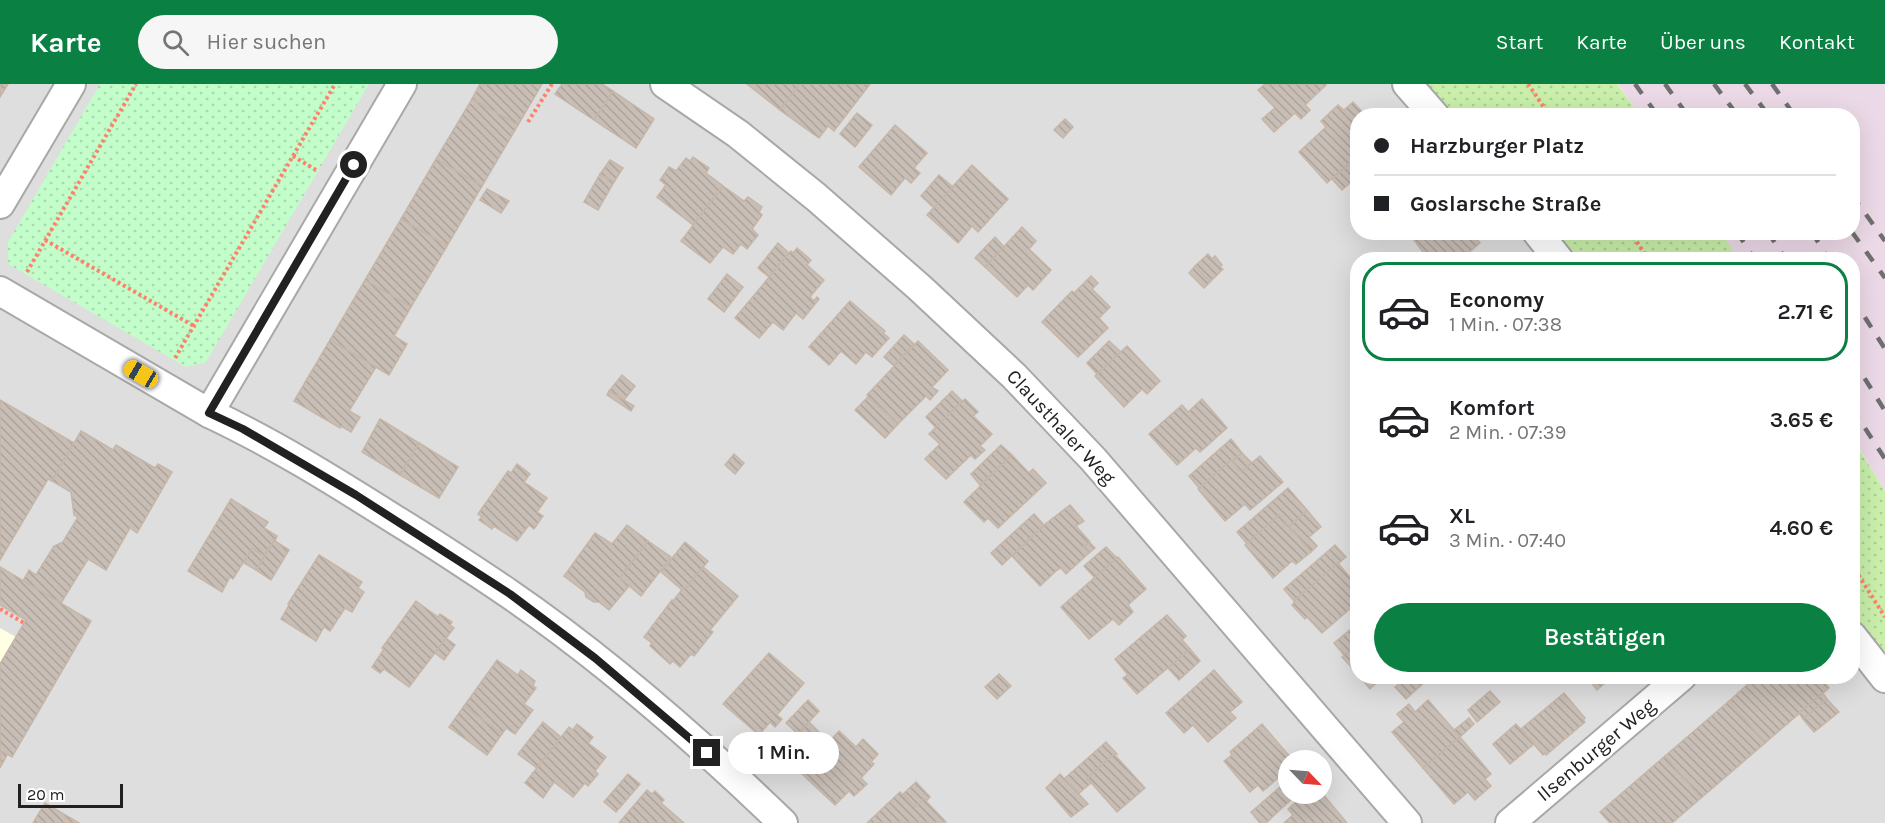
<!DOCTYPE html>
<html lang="de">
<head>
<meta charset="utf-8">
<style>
	body { margin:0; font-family:Karla,sans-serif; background:#f6f6f6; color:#202124; height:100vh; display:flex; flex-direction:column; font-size:22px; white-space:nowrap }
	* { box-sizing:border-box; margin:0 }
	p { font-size:20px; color:#757577 }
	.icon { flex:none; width:33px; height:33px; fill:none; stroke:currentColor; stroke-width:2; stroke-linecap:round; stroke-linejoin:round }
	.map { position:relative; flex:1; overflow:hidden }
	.side { position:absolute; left:1350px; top:168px; width:510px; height:432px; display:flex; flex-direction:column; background:#fff; border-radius:24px; box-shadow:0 6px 24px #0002 }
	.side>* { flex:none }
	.banner { position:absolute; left:1350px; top:24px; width:510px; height:132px; border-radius:24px; box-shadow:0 6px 24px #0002; display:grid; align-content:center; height:132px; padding:0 24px; background:#fff }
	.needle { width:39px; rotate:115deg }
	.tools { position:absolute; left:1278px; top:666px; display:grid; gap:12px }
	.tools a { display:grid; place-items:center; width:54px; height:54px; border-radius:50%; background:#fff; box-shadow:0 6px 24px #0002; font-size:30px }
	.scale { position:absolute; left:18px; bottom:15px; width:105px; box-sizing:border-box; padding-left:6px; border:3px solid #212121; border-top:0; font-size:16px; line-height:21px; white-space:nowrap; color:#212121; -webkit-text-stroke:4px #fff; paint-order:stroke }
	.end { position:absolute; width:27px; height:27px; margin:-14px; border:8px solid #212121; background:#fff; box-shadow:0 0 0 3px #fff }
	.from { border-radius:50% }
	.bubble { position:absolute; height:42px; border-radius:21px; background:#fff; box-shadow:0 6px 24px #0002; font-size:20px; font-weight:600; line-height:42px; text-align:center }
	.car { position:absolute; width:18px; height:36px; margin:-18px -9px; border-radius:8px; box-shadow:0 0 4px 2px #0007; background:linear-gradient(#f5c518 24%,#345 0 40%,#f5c518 0 76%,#345 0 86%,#f5c518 0) }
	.banner b { display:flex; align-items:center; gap:21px; height:57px; font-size:22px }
	.banner b+b { border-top:2px solid #e0e0e0 }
	.banner i { width:15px; height:15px; background:#202124 }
	ul { padding:10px 0 0; list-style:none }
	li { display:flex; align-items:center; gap:18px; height:99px; margin:0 12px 9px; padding:0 12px; border:3px solid transparent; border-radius:24px }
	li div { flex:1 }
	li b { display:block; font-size:22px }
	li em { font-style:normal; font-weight:600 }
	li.selected { border-color:#0b8043 }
	li>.icon { width:54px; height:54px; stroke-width:1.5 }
	.cta { display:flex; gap:12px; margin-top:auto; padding:12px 24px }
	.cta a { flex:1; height:69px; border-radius:36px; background:#0b8043; color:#fff; font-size:24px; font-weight:600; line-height:69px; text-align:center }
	header { display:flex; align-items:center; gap:36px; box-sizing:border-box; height:84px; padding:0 30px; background:#0b8043; color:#fff }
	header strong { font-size:28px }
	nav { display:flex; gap:33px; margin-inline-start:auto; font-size:21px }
	.search { width:420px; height:54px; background:#f6f6f6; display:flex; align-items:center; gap:15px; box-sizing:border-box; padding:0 21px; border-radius:33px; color:#757577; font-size:22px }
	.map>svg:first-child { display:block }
	.residential { fill:#dfdede; fill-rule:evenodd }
	.industrial { fill:#ecd9e7 }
	.education { fill:#feffe3 }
	.grass { fill:url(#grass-dots) }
	.park { fill:url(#park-dots) }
	.building { fill:url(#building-back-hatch); stroke:#c5b6a8; stroke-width:1.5 }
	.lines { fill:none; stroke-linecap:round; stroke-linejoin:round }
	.street-casing { stroke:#a8a8a8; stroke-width:32 }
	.path { stroke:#ff816b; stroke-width:4; stroke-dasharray:3 3; stroke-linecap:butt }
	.street { stroke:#fff; stroke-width:28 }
	.rail { stroke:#6f6f6f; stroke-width:4.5; stroke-dasharray:12 12; stroke-linecap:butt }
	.route { stroke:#212121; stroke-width:8 }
	.labels { text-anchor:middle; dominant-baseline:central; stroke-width:5; stroke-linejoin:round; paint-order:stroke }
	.street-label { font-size:20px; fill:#212121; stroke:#fff }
</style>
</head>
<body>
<header>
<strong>Karte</strong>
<div class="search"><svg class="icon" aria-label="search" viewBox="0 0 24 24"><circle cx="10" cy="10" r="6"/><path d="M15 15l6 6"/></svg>Hier suchen</div>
<nav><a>Start</a><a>Karte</a><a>Über uns</a><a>Kontakt</a></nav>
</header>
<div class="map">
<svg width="1885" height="739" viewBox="0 0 1885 739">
	<defs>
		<pattern id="grass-dots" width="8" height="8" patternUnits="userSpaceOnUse" patternTransform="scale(1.5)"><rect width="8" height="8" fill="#c9efab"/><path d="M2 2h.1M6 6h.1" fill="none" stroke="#accd93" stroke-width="1.8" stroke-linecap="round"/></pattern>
		<pattern id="park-dots" width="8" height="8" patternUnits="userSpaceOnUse" patternTransform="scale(1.5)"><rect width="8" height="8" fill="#c3fdca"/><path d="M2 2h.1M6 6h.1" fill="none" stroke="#a7d9ad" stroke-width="1.8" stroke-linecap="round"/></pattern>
		<pattern id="building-back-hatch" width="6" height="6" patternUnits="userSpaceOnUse" patternTransform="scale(1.5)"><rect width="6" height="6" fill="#c8beb6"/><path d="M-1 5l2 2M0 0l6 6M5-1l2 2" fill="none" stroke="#aca39c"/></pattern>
	</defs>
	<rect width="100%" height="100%" fill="#f2efe7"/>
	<path class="residential" d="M0,0H1423L1451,31L1358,32V148L1554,149L1576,175L1358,176V592H1852L1853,540L1885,586V739H0ZM1288,676H1322V710H1288Z"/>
	<polygon class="industrial" points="1618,0 1885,0 1885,407 1853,354 1852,176 1739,175 1721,149 1852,148 1852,32 1640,31"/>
	<polygon class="education" points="0,544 16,553 0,580"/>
	<g class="grass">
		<polygon points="1423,0 1617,0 1640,31 1451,31"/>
		<polygon points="1554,149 1721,149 1739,175 1576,175"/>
		<polygon points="1852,354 1885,407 1885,586 1853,540"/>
	</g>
	<polygon class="park" points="100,0 369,0 206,278 186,283 8,180 8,158"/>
	<g class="building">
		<polygon points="0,0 8,0 0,13"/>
		<polygon points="480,0 542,0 518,41 472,15"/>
		<polygon points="562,0 602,0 613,7 594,36 555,10"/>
		<polygon points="747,0 800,0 780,26"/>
		<polygon points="800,0 870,0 834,47 828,42 819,54 780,26"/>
		<polygon points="1265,0 1325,0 1326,1 1305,21 1310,26 1301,35 1295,29 1274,48 1262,35 1275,24 1258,6"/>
		<polygon points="613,7 654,35 636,64 594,36"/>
		<polygon points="472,15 518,41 482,102 436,75"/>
		<polygon points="1353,18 1366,32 1358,32 1358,71 1327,99 1299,68 1326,43 1321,37 1338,21 1344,26"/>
		<polygon points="857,29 872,41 855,63 840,50"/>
		<polygon points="1065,35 1073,43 1063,54 1054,46"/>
		<polygon points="895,41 927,69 914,84 920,89 911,99 905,94 891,111 859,83"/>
		<polygon points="693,73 709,84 706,89 723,102 693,141 657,113 666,101 660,96 669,83 676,87 686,74 690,77"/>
		<polygon points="436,75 482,102 447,162 401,135"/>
		<polygon points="610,76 623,84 614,98 600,90"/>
		<polygon points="1350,80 1358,88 1358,92 1342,106 1332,95"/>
		<polygon points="972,81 1008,115 978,148 972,142 958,159 927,131"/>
		<polygon points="600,90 614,98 598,126 584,118"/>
		<polygon points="939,91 953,103 934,124 921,112"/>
		<polygon points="723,102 744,117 748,113 762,123 759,128 762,131 752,145 758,151 747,165 741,160 733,170 723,163 710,179 681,157"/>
		<polygon points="487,105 509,117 501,129 480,116"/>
		<polygon points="401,135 447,162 411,223 365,196"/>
		<polygon points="1022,143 1036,157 1029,165 1051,186 1033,206 1028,201 1017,213 985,183"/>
		<polygon points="1416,148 1471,148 1480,159 1460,176 1429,176 1411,152"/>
		<polygon points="995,153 1004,163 985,183 975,174"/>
		<polygon points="778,159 789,169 769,193 758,184"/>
		<polygon points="797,164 811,176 807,181 824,196 810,213 814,217 817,213 819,215 803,235 796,229 783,246 773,238 759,254 735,234 791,167 793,169"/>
		<polygon points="1208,170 1212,175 1215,172 1222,181 1220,183 1223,185 1210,198 1195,182"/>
		<polygon points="1195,182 1210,198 1204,204 1189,189"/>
		<polygon points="727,190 743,203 724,228 708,215"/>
		<polygon points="1091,192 1098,199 1092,205 1110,223 1099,234 1108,244 1078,273 1042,238 1072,207 1074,209"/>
		<polygon points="365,196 411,223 394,252 407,260 389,291 330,256"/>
		<polygon points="850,217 885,247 883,249 889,254 872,273 866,268 856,280 841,267 829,281 809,263"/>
		<polygon points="904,251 914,260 894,282 884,273"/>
		<polygon points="330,256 376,283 349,327 360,333 351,348 341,342 340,344 294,317"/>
		<polygon points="918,257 948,286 932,303 938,307 930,316 926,312 898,340 867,311"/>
		<polygon points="1109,257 1121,268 1097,290 1087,279"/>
		<polygon points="1127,262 1160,297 1147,310 1142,305 1124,323 1095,292"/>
		<polygon points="622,291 635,302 624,316 609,307"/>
		<polygon points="609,307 634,322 631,327 607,311"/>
		<polygon points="952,307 962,317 936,344 926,333"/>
		<polygon points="868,313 898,340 885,354 855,326"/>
		<polygon points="965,315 978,328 973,332 992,350 980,362 985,366 975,375 971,371 946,395 925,375 940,360 929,350"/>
		<polygon points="1202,315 1227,344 1200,368 1196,364 1177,381 1149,350 1182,321 1188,328"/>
		<polygon points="0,316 74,359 52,397 48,395 0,476"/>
		<polygon points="380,335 419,359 400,391 362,368"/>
		<polygon points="81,347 113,366 116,361 155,384 158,380 172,388 137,449 130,444 106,486 88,475 61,519 23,497 29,486 36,491 54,462 63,458 78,433 74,431 71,408 52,397"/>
		<polygon points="1231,355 1242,369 1199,404 1189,392"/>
		<polygon points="419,359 458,383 439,414 400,391"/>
		<polygon points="1001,361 1012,371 980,401 971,390"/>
		<polygon points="1242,369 1252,379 1241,388 1232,377"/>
		<polygon points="734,370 744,379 735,390 725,381"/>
		<polygon points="1012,371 1029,389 1033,385 1046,399 998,444 988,434 984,438 964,418"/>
		<polygon points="1260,372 1283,398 1250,426 1245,420 1225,437 1198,405 1231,376 1241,388"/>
		<polygon points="517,380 530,390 524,398 547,414 537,428 543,432 534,445 529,441 517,457 494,442 492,445 479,436 482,433 478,430 508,387 511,389"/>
		<polygon points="1288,404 1307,426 1289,443 1279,431 1247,460 1237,448"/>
		<polygon points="231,415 268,438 264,444 277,452 264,472 252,464 233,495 230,493 222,508 188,487"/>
		<polygon points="1070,421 1084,437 1076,442 1090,458 1084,463 1089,469 1066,490 1061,484 1057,486 1040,502 1012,472 1044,441"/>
		<polygon points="1307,426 1321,443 1309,453 1317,462 1311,468 1289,443"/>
		<polygon points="1034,430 1044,441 1002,481 991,469"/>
		<polygon points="1279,431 1311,468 1296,480 1292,477 1273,494 1245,461"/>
		<polygon points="627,441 648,457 620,494 630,501 609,526 599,518 594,518 586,513 585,508 564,492 595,449 612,460"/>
		<polygon points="277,452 275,457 289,466 271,496 256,486"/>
		<polygon points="648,457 671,473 641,512 620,494"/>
		<polygon points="685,458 708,477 686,504 684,503 682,506 661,488"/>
		<polygon points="1089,458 1095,464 1089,469 1084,463"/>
		<polygon points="1335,461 1346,473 1294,517 1284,505"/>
		<polygon points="1106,463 1117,474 1095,494 1084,482"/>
		<polygon points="252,464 264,472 256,486 244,479"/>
		<polygon points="319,471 362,498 358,504 364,508 352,528 345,524 330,547 324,543 316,557 281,535 289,521 288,520"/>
		<polygon points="1118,473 1146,505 1128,521 1133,528 1119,541 1113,535 1089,555 1061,523"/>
		<polygon points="1338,479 1353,497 1350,500 1358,509 1358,518 1322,549 1307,533 1305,535 1292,521 1295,518 1294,517"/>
		<polygon points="0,483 91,537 12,673 0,666 0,580 26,536 0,521"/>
		<polygon points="703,483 738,512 710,546 713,548 694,572 691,570 680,583 673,577 670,580 650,562 652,559 644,553 672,516 673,517 684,503 686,504"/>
		<polygon points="416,517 438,533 440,530 452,538 450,541 454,544 409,603 384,585 380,589 372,583 384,565 382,564"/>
		<polygon points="1167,531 1186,552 1182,556 1190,565 1137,610 1123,594 1128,591 1115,575"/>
		<polygon points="1358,539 1358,560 1344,571 1334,559"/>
		<polygon points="446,554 455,561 444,576 435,569"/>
		<polygon points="1358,560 1358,590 1342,573"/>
		<polygon points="1190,565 1200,577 1179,596 1168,584"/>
		<polygon points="769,569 804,599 777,631 782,635 775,643 770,638 759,651 723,620"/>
		<polygon points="497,576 518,591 521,586 535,597 533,602 536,604 524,620 533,626 515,650 506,644 502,650 464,622"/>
		<polygon points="1214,586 1242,618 1230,628 1236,634 1208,658 1193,641 1184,649 1166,629"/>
		<polygon points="999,590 1011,602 997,615 985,603"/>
		<polygon points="1359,592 1384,592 1370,605"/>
		<polygon points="1409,592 1422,592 1426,597 1406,615 1395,603"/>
		<polygon points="1586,592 1613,592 1597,606"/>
		<polygon points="1757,592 1819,592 1829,604 1765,659 1729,617"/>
		<polygon points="1490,607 1500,618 1477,638 1468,626"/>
		<polygon points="1564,609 1585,634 1583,636 1585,638 1546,671 1545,669 1543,671 1521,645"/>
		<polygon points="1823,609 1827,615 1803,635 1799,629"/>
		<polygon points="1827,615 1839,628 1814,648 1803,635"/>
		<polygon points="808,616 819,627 798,650 786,639"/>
		<polygon points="1428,616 1460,653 1423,684 1392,648 1404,638 1397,630 1409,620 1415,628"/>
		<polygon points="1729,617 1765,659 1701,714 1665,672"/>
		<polygon points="464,622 502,650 487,671 449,643"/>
		<polygon points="1469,634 1474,640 1460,653 1454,646"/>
		<polygon points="543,638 561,653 537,684 518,670"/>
		<polygon points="809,638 820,649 792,680 780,669"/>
		<polygon points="577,640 593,653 588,659 606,673 595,687 598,690 588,702 585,699 573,713 554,698 543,714 525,699 569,643 573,646"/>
		<polygon points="1262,640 1291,674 1280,683 1285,688 1263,707 1258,701 1250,708 1224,677 1232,671 1230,668"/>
		<polygon points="1516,640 1534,660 1510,680 1493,660"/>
		<polygon points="839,647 856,663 863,655 878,670 871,678 874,680 861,694 867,700 854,712 849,707 835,721 800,688 826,659 827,660"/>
		<polygon points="1460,653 1491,690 1485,695 1491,702 1475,716 1468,708 1454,720 1423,684"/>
		<polygon points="1106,658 1117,670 1114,670 1087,694 1091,699 1078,710 1064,695"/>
		<polygon points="0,666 7,671 0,684"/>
		<polygon points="1114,670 1145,704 1117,728 1087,694"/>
		<polygon points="1665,672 1701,714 1672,739 1610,739 1600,728"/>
		<polygon points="628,690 640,700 616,728 604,718"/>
		<polygon points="1060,690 1088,720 1071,733 1046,704"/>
		<polygon points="1287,697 1288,710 1297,710 1266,739 1260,739 1251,728"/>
		<polygon points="916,698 930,713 926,717 924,715 915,723 903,710"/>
		<polygon points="647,706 652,710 655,707 664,716 661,719 684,739 619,739"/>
		<polygon points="900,708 915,723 924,715 946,738 867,739"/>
		<polygon points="1322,709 1347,739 1284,739 1293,731 1288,725 1301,713 1307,720"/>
		<polygon points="45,719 79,739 33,739"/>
	</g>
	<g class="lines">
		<defs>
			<g id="street">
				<polyline points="665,0 738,50 816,113 920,204 1014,292 1093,375 1407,739"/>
				<polyline points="1407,0 1435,32"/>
				<polyline points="0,120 71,0"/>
				<polyline points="1537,148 1559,176"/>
				<path d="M0,207L209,329C273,359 334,397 394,435C433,459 471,484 508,509C606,576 698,657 783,739"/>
				<polyline points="209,329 402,0"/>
				<polyline points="1852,552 1885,594"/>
				<polyline points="1510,739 1682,592"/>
			</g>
		</defs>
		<use href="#street" class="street-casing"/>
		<g class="path">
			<polyline points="1528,0 1550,32"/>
			<polyline points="528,38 552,0"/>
			<polyline points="293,72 316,86"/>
			<polyline points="1630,148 1649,176"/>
			<polyline points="45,156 194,242"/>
			<polyline points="27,188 136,0"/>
			<polyline points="175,274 335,0"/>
			<polyline points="1852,481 1885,533"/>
			<polyline points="0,525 24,539"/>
		</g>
		<use href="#street" class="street"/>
		<g class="rail">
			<polyline points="1635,0 1658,32"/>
			<polyline points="1665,0 1688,32"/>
			<polyline points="1714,0 1738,32"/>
			<polyline points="1745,0 1769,32"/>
			<polyline points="1772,0 1795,32"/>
			<polyline points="1852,111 1885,157"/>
			<polyline points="1737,148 1755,176"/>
			<polyline points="1768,148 1786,176"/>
			<polyline points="1812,148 1829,176"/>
			<polyline points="1852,148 1885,194"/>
			<polyline points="1852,213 1885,265"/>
			<polyline points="1852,274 1885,327"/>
			<polyline points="1852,324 1885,375"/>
		</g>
	</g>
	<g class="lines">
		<polyline class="route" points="354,81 209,329 243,345 356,411 510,510 595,574 707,669"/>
	</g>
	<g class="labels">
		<g class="street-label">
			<text transform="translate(1061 343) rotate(47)">Clausthaler Weg</text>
			<text transform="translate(1596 666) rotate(-40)">Ilsenburger Weg</text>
		</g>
	</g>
</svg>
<div class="tools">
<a><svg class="needle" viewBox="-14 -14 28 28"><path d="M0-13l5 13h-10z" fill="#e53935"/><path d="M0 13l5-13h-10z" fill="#757577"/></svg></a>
</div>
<div class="scale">20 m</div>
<i class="end from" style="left:354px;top:81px"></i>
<i class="end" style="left:707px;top:669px"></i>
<div class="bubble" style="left:728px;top:648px;width:111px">1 Min.</div>
<i class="car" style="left:141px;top:290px;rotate:300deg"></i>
<div class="banner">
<b><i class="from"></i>Harzburger Platz</b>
<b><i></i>Goslarsche Straße</b>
</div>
<section class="side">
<ul>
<li class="selected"><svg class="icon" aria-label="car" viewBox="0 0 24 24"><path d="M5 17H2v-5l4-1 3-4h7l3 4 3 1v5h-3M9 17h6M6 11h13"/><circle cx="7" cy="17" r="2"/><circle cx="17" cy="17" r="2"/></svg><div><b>Economy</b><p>1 Min. · 07:38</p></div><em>2.71 €</em></li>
<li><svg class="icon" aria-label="car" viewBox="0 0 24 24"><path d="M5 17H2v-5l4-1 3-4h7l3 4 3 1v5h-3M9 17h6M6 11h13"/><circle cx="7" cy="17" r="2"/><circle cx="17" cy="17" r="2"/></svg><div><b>Komfort</b><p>2 Min. · 07:39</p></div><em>3.65 €</em></li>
<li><svg class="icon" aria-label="car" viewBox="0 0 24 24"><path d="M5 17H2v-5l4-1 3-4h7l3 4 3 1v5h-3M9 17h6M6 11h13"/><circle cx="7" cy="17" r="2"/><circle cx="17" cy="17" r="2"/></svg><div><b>XL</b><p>3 Min. · 07:40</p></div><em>4.60 €</em></li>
</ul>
<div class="cta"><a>Bestätigen</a></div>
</section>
</div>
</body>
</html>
